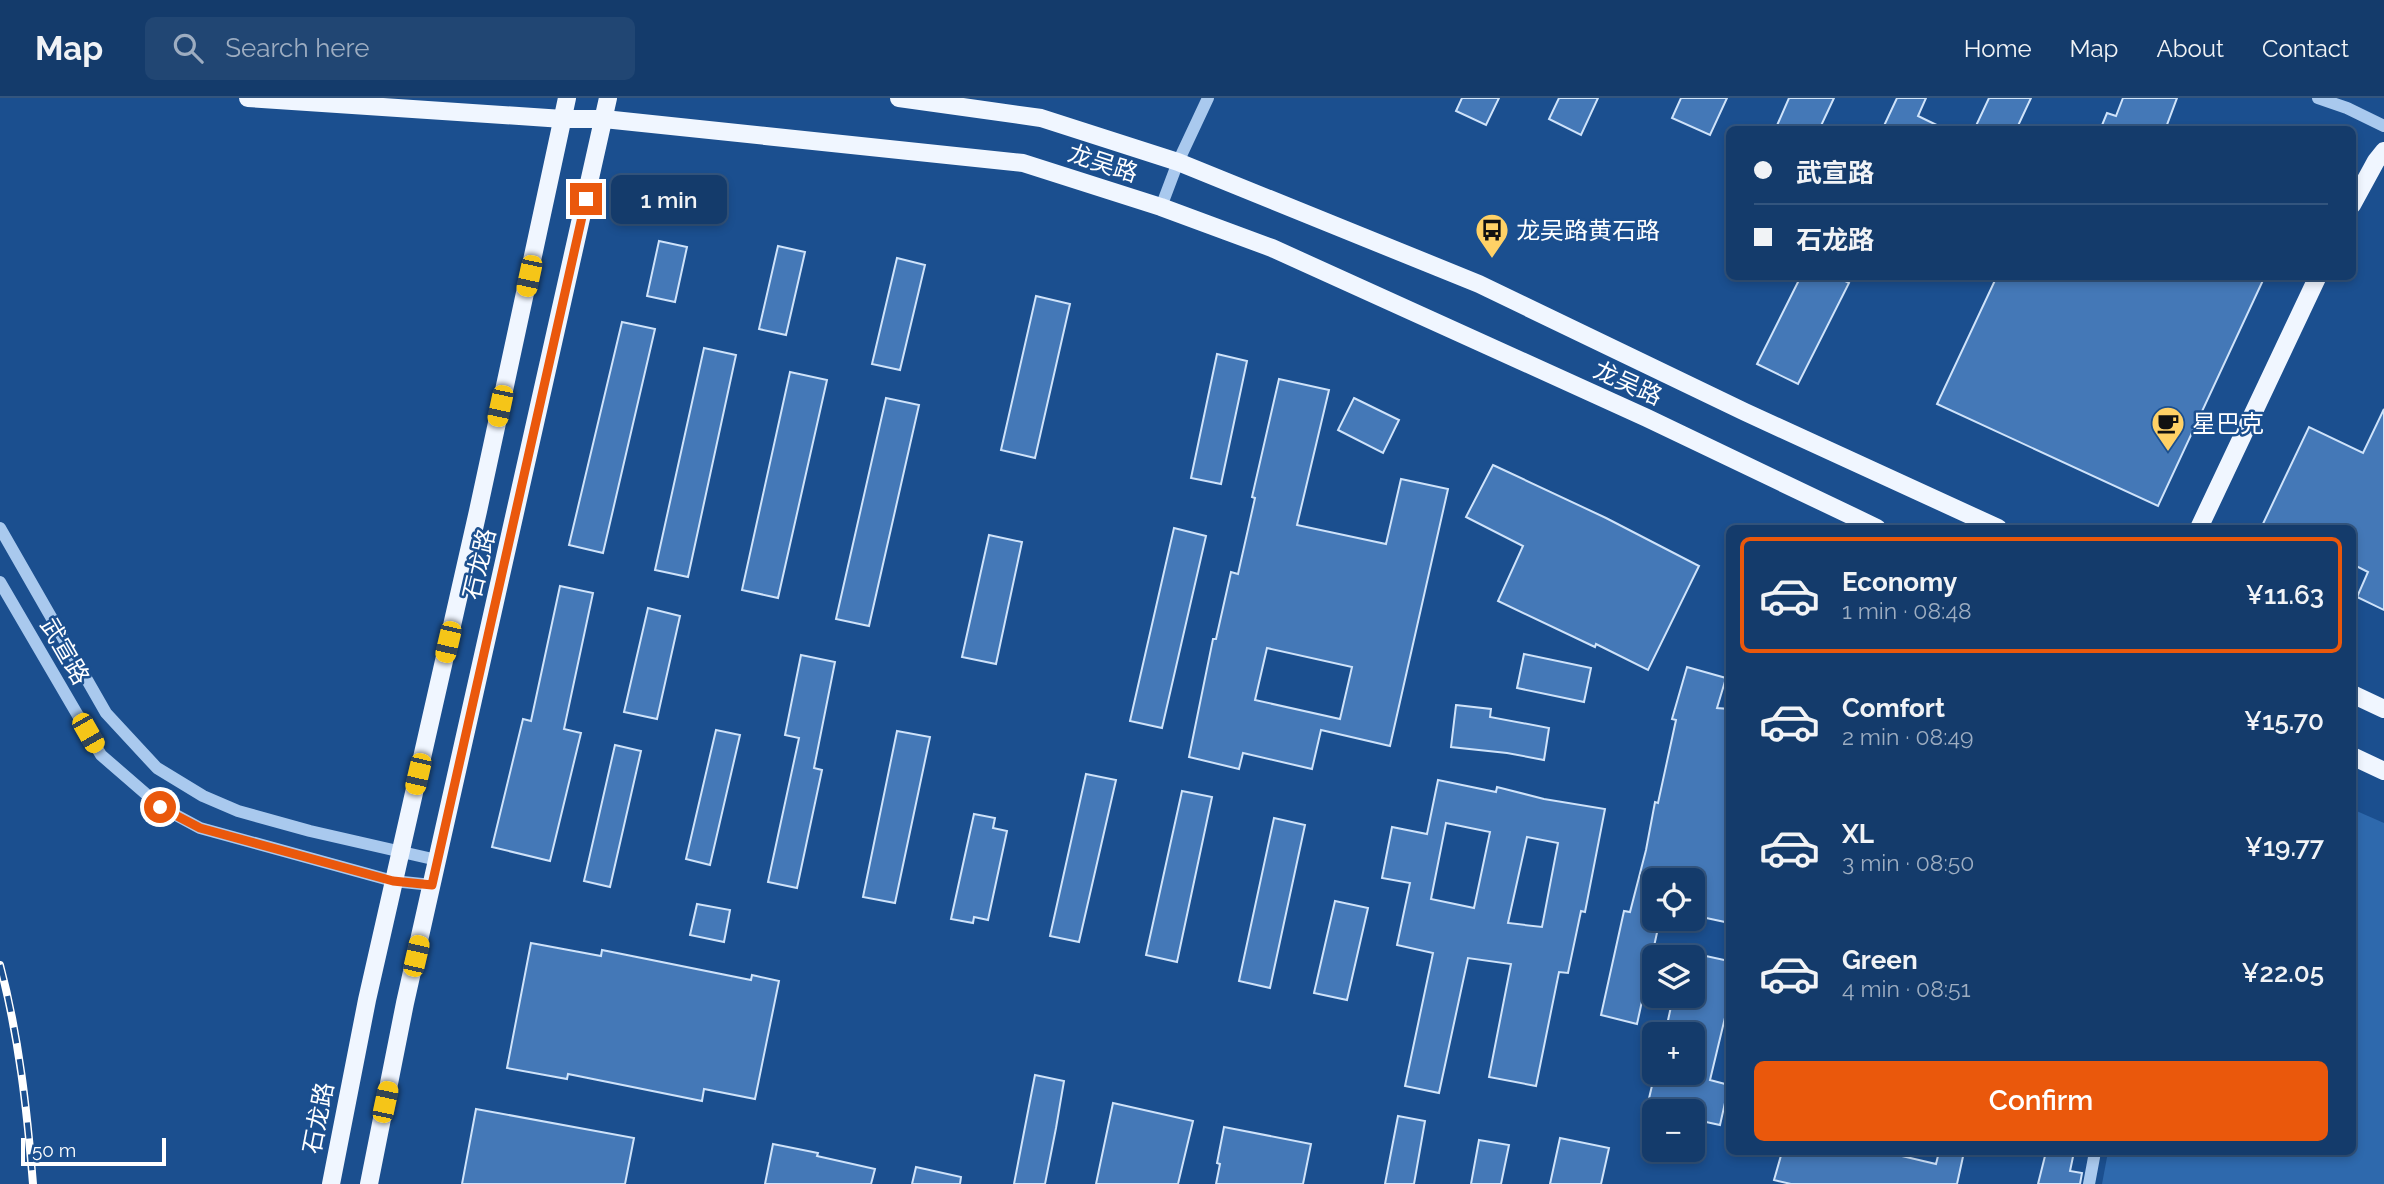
<!DOCTYPE html>
<html lang="en">
<head>
<meta charset="utf-8">
<style>
	body { margin:0; font-family:Raleway,"Noto Sans SC",sans-serif; background:#214673; color:#f1f3f6; height:100vh; display:flex; flex-direction:column; font-size:26px; white-space:nowrap }
	* { box-sizing:border-box; margin:0 }
	p { font-size:23px; color:#9dadc1 }
	.icon { flex:none; width:38px; height:38px; fill:none; stroke:currentColor; stroke-width:2; stroke-linecap:round; stroke-linejoin:round }
	.map { position:relative; flex:1; overflow:hidden }
	.side { position:absolute; left:1726px; top:427px; width:630px; height:630px; display:flex; flex-direction:column; background:#143b6b; border-radius:10px; box-shadow:0 4px 10px #0003,0 0 0 2px #33557e }
	.side>* { flex:none }
	.hud { position:absolute; left:1726px; top:28px; width:630px; height:154px; border-radius:10px; box-shadow:0 4px 10px #0003,0 0 0 2px #33557e; display:grid; align-content:center; height:154px; padding:0 28px; background:#143b6b }
	.fabs { position:absolute; left:1642px; top:770px; display:grid; gap:14px }
	.fabs a { display:grid; place-items:center; width:63px; height:63px; border-radius:10px; background:#143b6b; box-shadow:0 4px 10px #0003,0 0 0 2px #33557e; font-size:35px }
	.scale { position:absolute; left:21px; bottom:18px; width:145px; box-sizing:border-box; padding-left:7px; border:4px solid #fff; border-top:0; font-size:19px; line-height:24px; white-space:nowrap; color:#fff; -webkit-text-stroke:5px #1b4f8f; paint-order:stroke }
	.end { position:absolute; width:32px; height:32px; margin:-16px; border:9px solid #ea580c; background:#fff; box-shadow:0 0 0 4px #fff }
	.from { border-radius:50% }
	.bubble { position:absolute; height:49px; border-radius:10px; background:#143b6b; box-shadow:0 4px 10px #0003,0 0 0 2px #33557e; font-size:23px; font-weight:600; line-height:49px; text-align:center }
	.car { position:absolute; width:21px; height:42px; margin:-21px -10px; border-radius:9px; box-shadow:0 0 5px 2px #0007; background:linear-gradient(#f5c518 24%,#345 0 40%,#f5c518 0 76%,#345 0 86%,#f5c518 0) }
	.hud b { display:flex; align-items:center; gap:24px; height:66px; font-size:26px }
	.hud b+b { border-top:2px solid #33557e }
	.hud i { width:18px; height:18px; background:#f1f3f6 }
	ul { padding:12px 0 0; list-style:none }
	li { display:flex; align-items:center; gap:21px; height:116px; margin:0 14px 10px; padding:0 14px; border:4px solid transparent; border-radius:10px }
	li div { flex:1 }
	li b { display:block; font-size:26px }
	li em { font-style:normal; font-weight:600 }
	li.active { border-color:#ea580c }
	li>.icon { width:63px; height:63px; stroke-width:1.5 }
	.primary-button { display:flex; gap:14px; margin-top:auto; padding:14px 28px }
	.primary-button a { flex:1; height:80px; border-radius:10px; background:#ea580c; color:#fff; font-size:28px; font-weight:600; line-height:80px; text-align:center }
	header { display:flex; align-items:center; gap:42px; box-sizing:border-box; height:98px; padding:0 35px; background:#143b6b; border-bottom:2px solid #33557e }
	header strong { font-size:33px }
	nav { display:flex; gap:38px; margin-inline-start:auto; font-size:24px }
	.search { width:490px; height:63px; background:#214673; display:flex; align-items:center; gap:18px; box-sizing:border-box; padding:0 24px; border-radius:10px; color:#9dadc1; font-size:26px }
	.map>svg:first-child { display:block }
	.green { fill:#2e69ad }
	.building { fill:#4478b7; stroke:#cfe3fa; stroke-width:2; fill-rule:evenodd }
	.lines { fill:none; stroke-linecap:round; stroke-linejoin:round }
	.minor { stroke:#a9c9ee; stroke-width:12 }
	.major { stroke:#f0f6ff; stroke-width:18 }
	.rail-casing { stroke:#fff; stroke-width:8 }
	.rail { stroke:#1b4f8f; stroke-width:5; stroke-dasharray:16; stroke-linecap:butt }
	.route { stroke:#ea580c; stroke-width:9 }
	.labels { text-anchor:middle; dominant-baseline:central; stroke-width:5; stroke-linejoin:round; paint-order:stroke }
	.street-label { font-size:24px; fill:#fff; stroke:#1b4f8f }
	.poi-label { font-size:24px; fill:#fff; stroke:#1b4f8f; text-anchor:start }
</style>
</head>
<body>
<header>
<strong>Map</strong>
<div class="search"><svg class="icon" aria-label="search" viewBox="0 0 24 24"><circle cx="10" cy="10" r="6"/><path d="M15 15l6 6"/></svg>Search here</div>
<nav><a>Home</a><a>Map</a><a>About</a><a>Contact</a></nav>
</header>
<div class="map">
<svg width="2384" height="1086" viewBox="0 0 2384 1086">
	<rect width="100%" height="100%" fill="#1b4f8f"/>
	<polygon class="green" points="2352,711 2384,725 2384,1086 2102,1086 2108,1054 2352,1054"/>
	<g class="building">
		<polygon points="1462,0 1499,0 1486,27 1456,13"/>
		<polygon points="1559,0 1598,0 1581,37 1549,21"/>
		<polygon points="1681,0 1727,0 1710,37 1672,20"/>
		<polygon points="1789,0 1834,0 1819,32 1775,32"/>
		<polygon points="1897,0 1926,0 1918,18 1947,32 1882,32"/>
		<polygon points="1989,0 2031,0 2016,32 1974,32"/>
		<polygon points="2123,0 2177,0 2165,32 2100,32 2107,15 2116,18"/>
		<polygon points="659,143 687,149 675,204 647,198"/>
		<polygon points="778,148 805,154 786,237 759,231"/>
		<polygon points="897,160 925,167 900,272 872,266"/>
		<polygon points="1801,178 1836,178 1849,185 1798,286 1757,266"/>
		<polygon points="1997,178 2265,178 2158,408 1937,306"/>
		<polygon points="1036,198 1070,206 1035,360 1001,352"/>
		<polygon points="622,224 655,231 603,455 569,447"/>
		<polygon points="704,250 736,257 688,479 655,472"/>
		<polygon points="1217,256 1247,263 1221,386 1191,380"/>
		<polygon points="790,274 827,282 778,500 742,492"/>
		<path d="M1279,281L1329,292L1297,427L1386,446L1401,381L1448,391L1390,648L1321,632L1312,671L1243,655L1239,671L1189,659L1213,541H1216L1231,474L1238,476L1255,400L1252,399ZM1267,550L1352,569L1340,621L1255,602Z"/>
		<polygon points="886,300 919,307 869,528 836,521"/>
		<polygon points="1354,300 1399,322 1383,355 1338,332"/>
		<polygon points="2384,311 2384,512 2357,499 2368,474 2352,466 2352,430 2261,430 2309,329 2363,355"/>
		<polygon points="1493,367 1606,420 1699,468 1648,572 1596,546 1595,549 1498,503 1523,448 1466,419"/>
		<polygon points="1174,430 1206,438 1162,630 1130,623"/>
		<polygon points="989,437 1022,444 996,566 962,559"/>
		<polygon points="560,488 593,495 564,631 581,635 550,763 492,749 523,621 531,623"/>
		<polygon points="648,510 680,518 657,621 624,614"/>
		<polygon points="1524,556 1591,570 1584,604 1517,590"/>
		<polygon points="801,557 835,564 814,670 822,672 797,790 768,784 799,640 785,637"/>
		<polygon points="1687,569 1726,580 1717,610 1729,611 1729,803 1725,824 1692,817 1692,782 1654,782 1654,821 1660,821 1637,926 1601,917 1624,813 1630,814 1646,752 1655,704 1658,705 1676,622 1672,621"/>
		<polygon points="1456,607 1491,611 1490,619 1549,630 1544,662 1507,655 1451,649"/>
		<polygon points="716,632 740,637 710,767 686,761"/>
		<polygon points="897,633 930,639 895,805 863,799"/>
		<polygon points="615,647 641,653 610,789 584,783"/>
		<polygon points="1086,676 1116,682 1079,844 1050,838"/>
		<path d="M1438,682L1496,694L1497,689L1544,701L1605,711L1585,814L1581,813L1568,875L1559,874L1536,988L1489,979L1511,866L1468,860L1439,995L1405,988L1433,855L1397,847L1410,785L1382,780L1392,729L1427,736ZM1446,725L1490,734L1474,810L1431,801ZM1527,739L1558,745L1542,829L1508,825Z"/>
		<polygon points="1182,693 1212,699 1177,864 1146,857"/>
		<polygon points="974,716 995,720 993,730 1007,733 988,822 974,819 973,825 951,821"/>
		<polygon points="1274,720 1305,727 1270,890 1239,883"/>
		<polygon points="1335,803 1368,810 1347,902 1314,895"/>
		<polygon points="697,806 730,812 724,844 690,837"/>
		<polygon points="531,845 601,858 602,852 751,882 752,877 779,883 755,1001 704,991 702,1003 568,976 567,981 507,970"/>
		<polygon points="1692,855 1729,863 1729,903 1710,982 1729,987 1720,1027 1692,1021 1692,1013 1646,1013 1655,975 1692,975 1692,936 1665,936 1672,904 1692,909"/>
		<polygon points="1035,977 1064,983 1056,1030 1045,1086 1014,1086"/>
		<polygon points="1113,1005 1193,1023 1178,1086 1096,1086"/>
		<polygon points="476,1011 634,1040 625,1086 462,1086"/>
		<polygon points="1398,1018 1425,1023 1414,1086 1385,1086"/>
		<polygon points="1224,1029 1311,1046 1303,1086 1216,1086 1220,1066 1217,1065"/>
		<polygon points="1560,1040 1609,1050 1601,1086 1550,1086"/>
		<polygon points="1479,1042 1509,1047 1501,1086 1471,1086"/>
		<polygon points="773,1046 818,1055 817,1058 875,1071 871,1086 765,1086"/>
		<polygon points="1782,1054 1885,1054 1936,1066 1939,1054 1964,1054 1957,1086 1791,1086 1774,1082"/>
		<polygon points="2046,1054 2074,1054 2070,1073 2082,1075 2080,1086 2038,1086"/>
		<polygon points="916,1069 961,1079 960,1086 912,1086"/>
	</g>
	<g class="lines">
		<g class="minor">
			<polyline points="2318,0 2347,10 2384,28"/>
			<polyline points="1161,109 1178,64 1208,0"/>
			<polyline points="0,430 106,615 157,670 203,698 238,713 310,733 437,762"/>
			<polyline points="0,484 101,657 161,709 200,730 393,783 432,787"/>
			<polyline points="2089,1086 2095,1054"/>
		</g>
		<g class="major">
			<polyline points="248,0 563,21 604,21 1023,65 1161,109 1272,150 1647,320 1877,430"/>
			<polyline points="899,0 1041,20 1178,64 1479,186 1745,314 1998,430"/>
			<polyline points="2352,107 2376,63 2384,53"/>
			<polyline points="2199,430 2318,178"/>
			<polyline points="2352,596 2384,611"/>
			<polyline points="2352,658 2384,673"/>
			<polyline points="331,1086 367,902 478,413 567,0"/>
			<polyline points="369,1086 405,905 608,0"/>
		</g>
		<defs>
			<path id="rail" d="M0,867C19,939 27,1012 33,1086"/>
		</defs>
		<use href="#rail" class="rail-casing"/>
		<use href="#rail" class="rail"/>
	</g>
	<g class="lines">
		<polyline class="route" points="160,709 200,730 393,783 432,787 586,101"/>
	</g>
	<defs>
		<symbol id="bus-pin" viewBox="-11 -11 22 30"><path d="M0 17L-7.5 6A9.5 9.5 0 1 1 7.5 6Z" fill="#ffd166" stroke="#1b4f8f"/><path d="M-5-6H5V4H4V6H2V4H-2V6H-4V4H-5ZM-3.5-4V0h7V-4ZM-3.5 1.2v1.5H-2V1.2ZM2 1.2v1.5H3.5V1.2Z" fill="#111"/></symbol>
		<symbol id="cafe-pin" viewBox="-11 -11 22 30"><path d="M0 17L-7.5 6A9.5 9.5 0 1 1 7.5 6Z" fill="#ffd166" stroke="#1b4f8f"/><path d="M-5.5-4.5H6V0H3Q3 3.5 0 3.5H-2.5Q-5.5 3.5-5.5 0ZM3-3.2v2h1.7v-2ZM-6 4.5H4V6H-6Z" fill="#111"/></symbol>
	</defs>
	<g fill-rule="evenodd">
		<use href="#bus-pin" x="1473" y="113" width="38" height="52"/>
		<use href="#cafe-pin" x="2149" y="306" width="38" height="52"/>
	</g>
	<g class="labels">
		<g class="street-label">
			<text transform="translate(1103 65) rotate(18)">龙吴路</text>
			<text transform="translate(1628 285) rotate(24)">龙吴路</text>
			<text transform="translate(479 466) rotate(-77)">石龙路</text>
			<text transform="translate(65 553) rotate(60)">武宣路</text>
			<text transform="translate(318 1020) rotate(-79)">石龙路</text>
		</g>
		<g class="poi-label">
			<text x="1516" y="132">龙吴路黄石路</text>
			<text x="2192" y="325">星巴克</text>
		</g>
	</g>
</svg>
<div class="fabs">
<a><svg class="icon" aria-label="locate" viewBox="0 0 24 24"><circle cx="12" cy="12" r="6"/><path d="M12 2v4M12 18v4M2 12h4M18 12h4"/></svg></a>
<a><svg class="icon" aria-label="layers" viewBox="0 0 24 24"><path d="M12 4l9 5-9 5-9-5zM3 14l9 5 9-5"/></svg></a>
<a>+</a>
<a>−</a>
</div>
<div class="scale">50 m</div>
<i class="end from" style="left:160px;top:709px"></i>
<i class="end" style="left:586px;top:101px"></i>
<div class="bubble" style="left:611px;top:77px;width:116px">1 min</div>
<i class="car" style="left:529px;top:178px;rotate:192deg"></i>
<i class="car" style="left:500px;top:308px;rotate:192deg"></i>
<i class="car" style="left:448px;top:544px;rotate:193deg"></i>
<i class="car" style="left:88px;top:635px;rotate:150deg"></i>
<i class="car" style="left:418px;top:676px;rotate:193deg"></i>
<i class="car" style="left:416px;top:858px;rotate:13deg"></i>
<i class="car" style="left:385px;top:1004px;rotate:12deg"></i>
<div class="hud">
<b><i class="from"></i>武宣路</b>
<b><i></i>石龙路</b>
</div>
<section class="side">
<ul>
<li class="active"><svg class="icon" aria-label="car" viewBox="0 0 24 24"><path d="M5 17H2v-5l4-1 3-4h7l3 4 3 1v5h-3M9 17h6M6 11h13"/><circle cx="7" cy="17" r="2"/><circle cx="17" cy="17" r="2"/></svg><div><b>Economy</b><p>1 min · 08:48</p></div><em>¥11.63</em></li>
<li><svg class="icon" aria-label="car" viewBox="0 0 24 24"><path d="M5 17H2v-5l4-1 3-4h7l3 4 3 1v5h-3M9 17h6M6 11h13"/><circle cx="7" cy="17" r="2"/><circle cx="17" cy="17" r="2"/></svg><div><b>Comfort</b><p>2 min · 08:49</p></div><em>¥15.70</em></li>
<li><svg class="icon" aria-label="car" viewBox="0 0 24 24"><path d="M5 17H2v-5l4-1 3-4h7l3 4 3 1v5h-3M9 17h6M6 11h13"/><circle cx="7" cy="17" r="2"/><circle cx="17" cy="17" r="2"/></svg><div><b>XL</b><p>3 min · 08:50</p></div><em>¥19.77</em></li>
<li><svg class="icon" aria-label="car" viewBox="0 0 24 24"><path d="M5 17H2v-5l4-1 3-4h7l3 4 3 1v5h-3M9 17h6M6 11h13"/><circle cx="7" cy="17" r="2"/><circle cx="17" cy="17" r="2"/></svg><div><b>Green</b><p>4 min · 08:51</p></div><em>¥22.05</em></li>
</ul>
<div class="primary-button"><a>Confirm</a></div>
</section>
</div>
</body>
</html>
